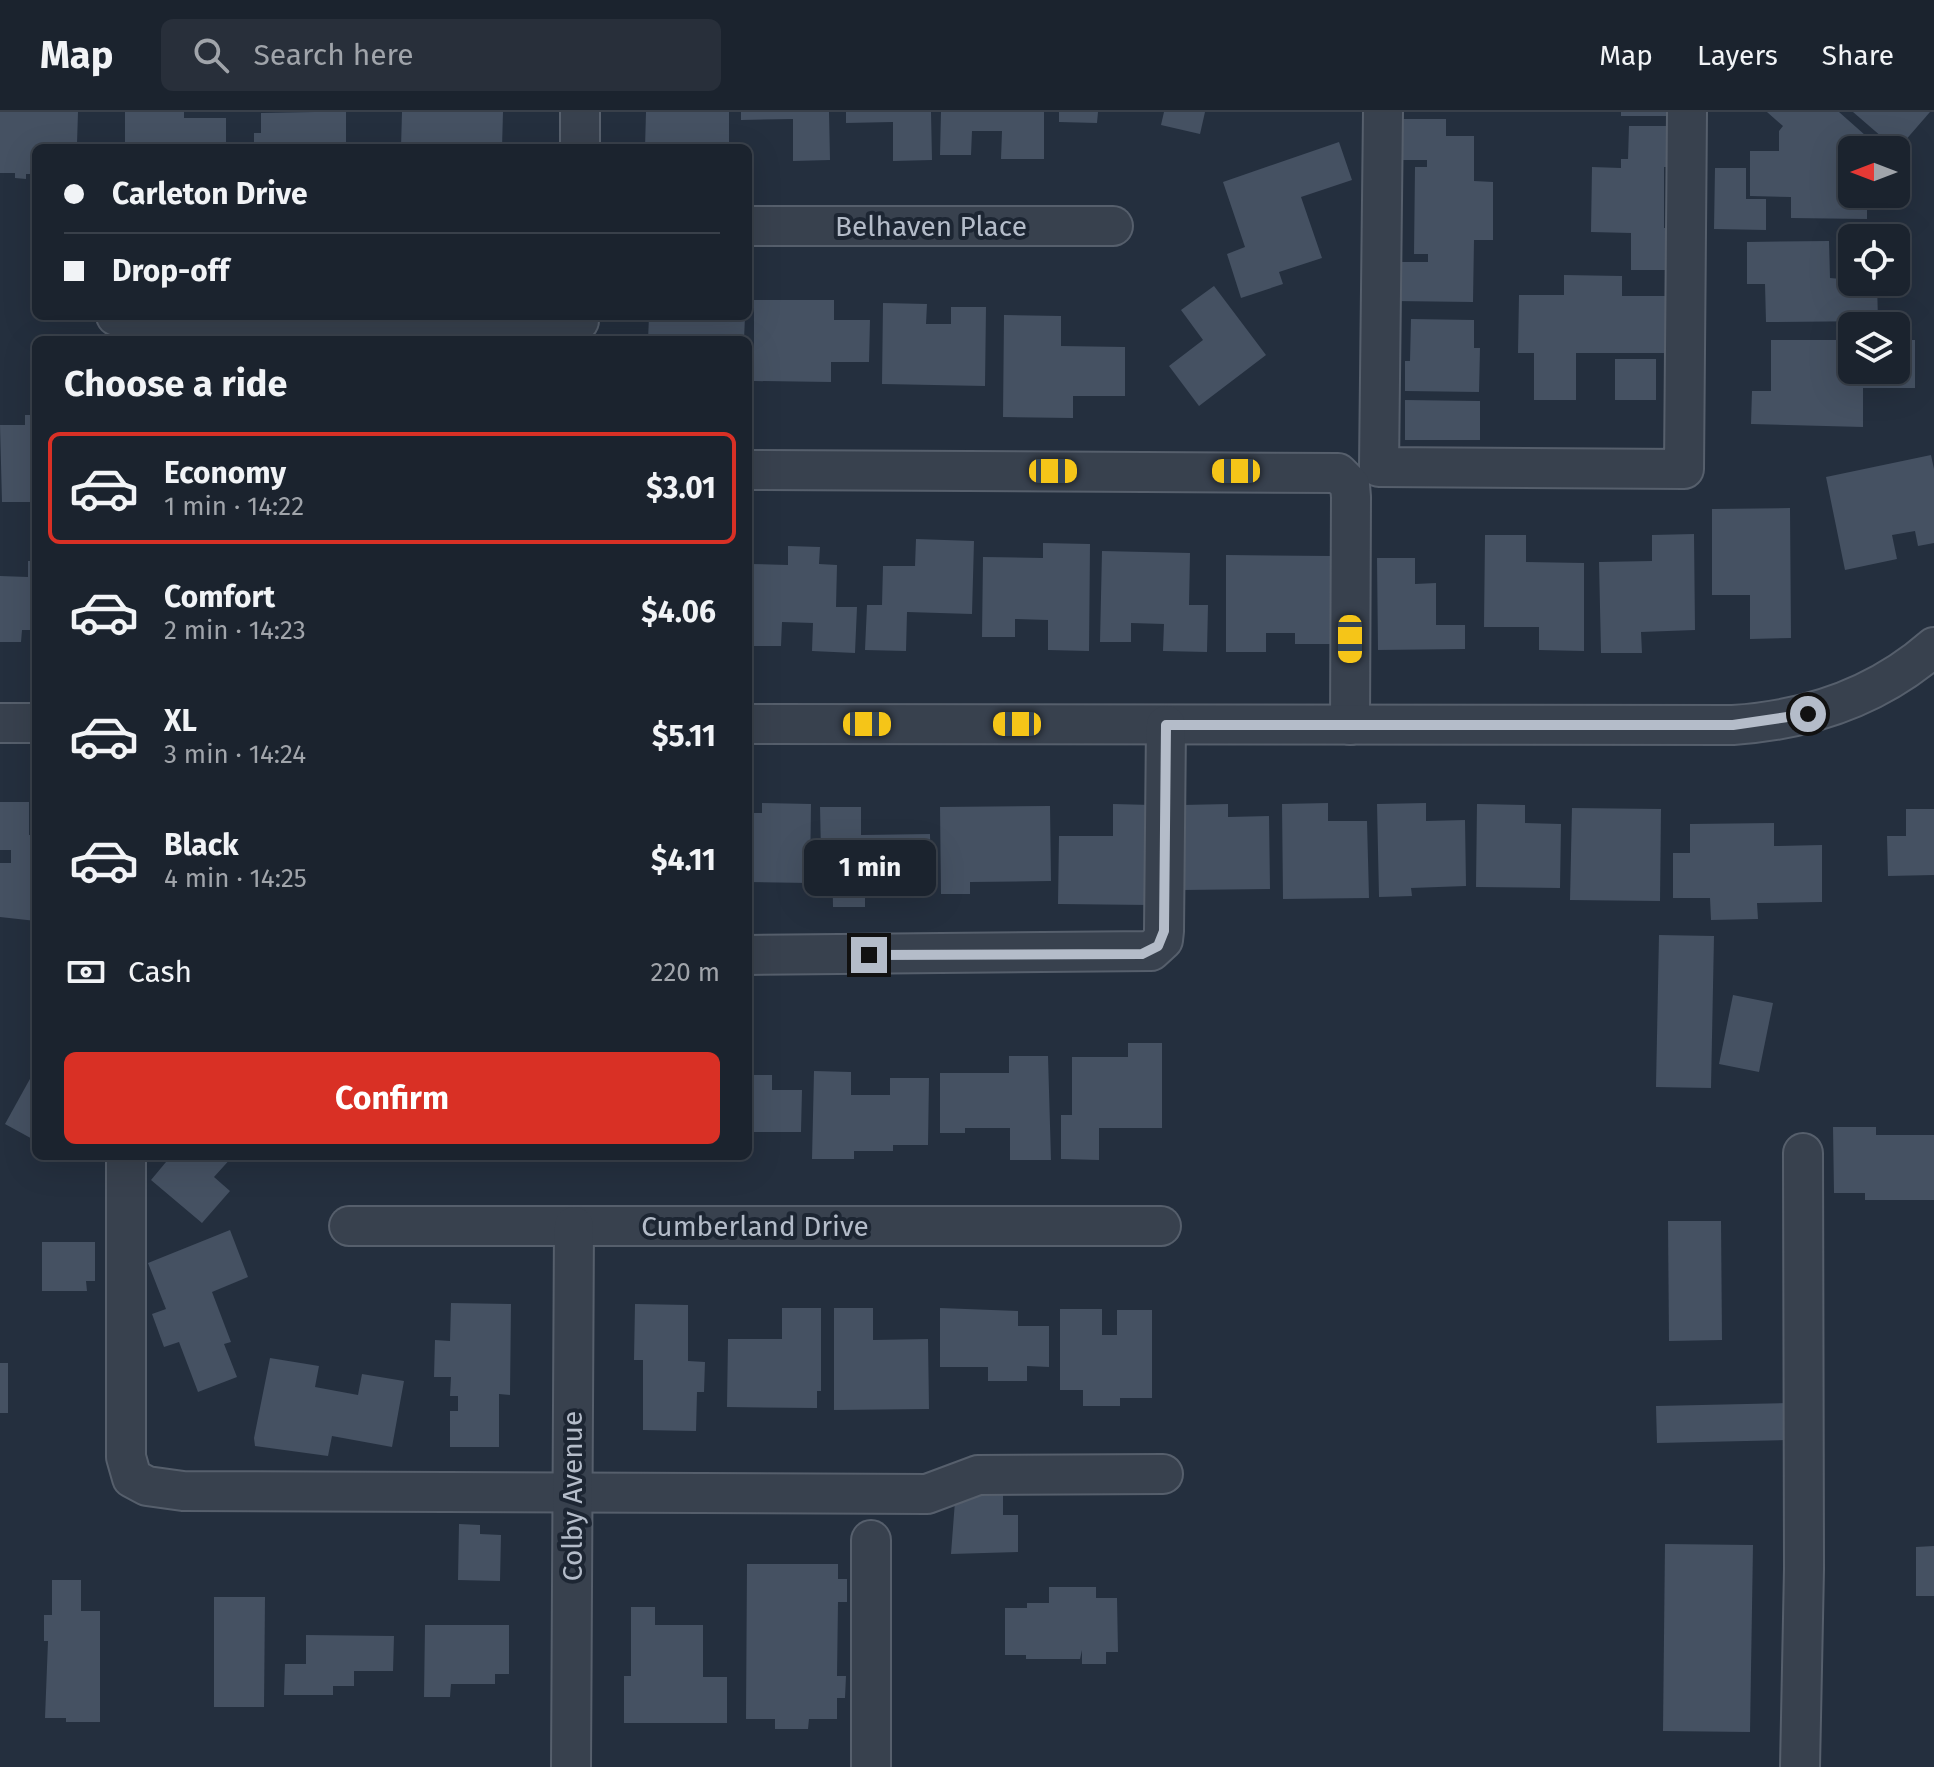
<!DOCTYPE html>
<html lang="en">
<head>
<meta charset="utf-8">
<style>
	body { margin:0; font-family:"Fira Sans",sans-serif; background:#282f3a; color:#f1f3f6; height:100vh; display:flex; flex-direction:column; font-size:30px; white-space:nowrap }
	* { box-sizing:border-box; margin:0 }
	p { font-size:26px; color:#a0a4aa }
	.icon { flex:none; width:44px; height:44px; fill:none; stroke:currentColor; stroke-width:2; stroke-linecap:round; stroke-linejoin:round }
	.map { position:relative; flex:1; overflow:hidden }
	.side { position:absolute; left:32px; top:224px; width:720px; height:824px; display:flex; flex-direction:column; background:#1b232e; border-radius:12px; box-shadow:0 8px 32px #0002,0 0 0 2px #39404a }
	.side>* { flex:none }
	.guide { position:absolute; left:32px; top:32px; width:720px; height:176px; border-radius:12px; box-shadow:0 8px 32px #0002,0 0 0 2px #39404a; display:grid; align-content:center; height:176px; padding:0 32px; background:#1b232e }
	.needle { width:52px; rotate:270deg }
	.tools { position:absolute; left:1838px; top:24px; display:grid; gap:16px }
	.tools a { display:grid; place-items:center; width:72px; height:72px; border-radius:12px; background:#1b232e; box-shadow:0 8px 32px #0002,0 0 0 2px #39404a; font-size:40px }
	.end { position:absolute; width:36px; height:36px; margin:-18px; border:10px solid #b4bcc9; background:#111; box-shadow:0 0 0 4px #111 }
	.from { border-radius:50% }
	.bubble { position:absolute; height:56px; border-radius:12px; background:#1b232e; box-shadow:0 8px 32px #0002,0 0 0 2px #39404a; font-size:26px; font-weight:700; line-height:56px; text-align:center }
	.car { position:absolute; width:24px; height:48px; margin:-24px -12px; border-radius:10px; box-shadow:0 0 6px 2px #0007; background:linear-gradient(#f5c518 24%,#345 0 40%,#f5c518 0 76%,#345 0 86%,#f5c518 0) }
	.guide b { display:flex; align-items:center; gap:28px; height:76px; font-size:30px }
	.guide b+b { border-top:2px solid #39404a }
	.guide i { width:20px; height:20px; background:#f1f3f6 }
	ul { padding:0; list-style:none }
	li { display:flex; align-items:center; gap:24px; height:112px; margin:0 16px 12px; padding:0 16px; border:4px solid transparent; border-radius:12px }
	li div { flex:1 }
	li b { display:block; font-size:30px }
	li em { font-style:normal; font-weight:700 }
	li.current { border-color:#d93025 }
	li>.icon { width:72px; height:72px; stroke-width:1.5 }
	h2 { padding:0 32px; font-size:36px; line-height:96px }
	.pay { display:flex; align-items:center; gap:20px; height:88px; padding:0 32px; font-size:30px }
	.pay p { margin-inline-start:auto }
	.primary-button { display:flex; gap:16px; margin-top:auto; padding:16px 32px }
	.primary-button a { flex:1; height:92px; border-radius:12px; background:#d93025; color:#fff; font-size:32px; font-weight:700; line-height:92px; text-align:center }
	header { display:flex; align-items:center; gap:48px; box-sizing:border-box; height:112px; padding:0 40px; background:#1b232e; border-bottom:2px solid #39404a }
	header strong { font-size:38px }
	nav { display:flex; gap:44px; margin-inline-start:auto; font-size:28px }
	.search { width:560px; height:72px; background:#282f3a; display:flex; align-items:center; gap:20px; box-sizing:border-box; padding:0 28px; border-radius:12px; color:#a0a4aa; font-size:30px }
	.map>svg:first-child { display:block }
	.building { fill:#455162 }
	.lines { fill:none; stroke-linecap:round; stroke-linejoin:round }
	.minor-casing { stroke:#565f6c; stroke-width:42 }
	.minor { stroke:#38414e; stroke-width:38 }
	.route { stroke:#b4bcc9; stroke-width:10 }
	.labels { text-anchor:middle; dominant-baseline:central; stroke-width:8; stroke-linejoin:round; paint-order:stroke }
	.street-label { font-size:28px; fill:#b4bcc9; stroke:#1d2633 }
</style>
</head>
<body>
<header>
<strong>Map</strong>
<div class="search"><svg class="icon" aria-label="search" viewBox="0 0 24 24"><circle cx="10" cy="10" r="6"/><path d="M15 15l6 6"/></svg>Search here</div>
<nav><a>Map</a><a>Layers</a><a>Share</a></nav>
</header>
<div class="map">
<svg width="1934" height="1655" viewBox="0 0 1934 1655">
	<rect width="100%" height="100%" fill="#242f3e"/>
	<g class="building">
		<polygon points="0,0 78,0 77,32 91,32 91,36 36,36 36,62 26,62 26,67 15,66 15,61 0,61"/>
		<polygon points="125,0 184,0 184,6 226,6 226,36 125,36"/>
		<polygon points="314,0 346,0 346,36 254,36 254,21 261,21 261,1"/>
		<polygon points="402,0 503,0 502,36 401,36"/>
		<polygon points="646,0 729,0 729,36 645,36"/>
		<polygon points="741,0 829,0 830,48 793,49 793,7 741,8"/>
		<polygon points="846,0 931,0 932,48 893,49 893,10 846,11"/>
		<polygon points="941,0 1044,0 1044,47 1001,47 1002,19 972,19 971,43 940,43"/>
		<polygon points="1059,0 1098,0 1097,11 1059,10"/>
		<polygon points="1164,0 1205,0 1200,22 1161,13"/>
		<rect x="1621" y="0" width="52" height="4"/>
		<polygon points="1767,0 1839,0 1874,31 1868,38 1852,38 1852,47 1848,43 1848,56 1852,56 1852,82 1867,82 1867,107 1791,106 1791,85 1750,84 1750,39 1779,39 1779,19 1783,14"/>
		<polygon points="1853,0 1930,0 1897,38"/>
		<polygon points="1395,7 1446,7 1446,24 1474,24 1474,69 1493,70 1493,128 1474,128 1473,190 1394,189 1394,150 1428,150 1428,142 1414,142 1415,55 1427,55 1427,48 1394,48"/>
		<polygon points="1629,14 1671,14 1671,55 1664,55 1664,116 1671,116 1670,158 1631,158 1631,121 1591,120 1592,55 1621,56 1621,47 1628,47"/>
		<polygon points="1339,30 1352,68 1301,85 1322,146 1279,160 1283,172 1241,186 1227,142 1245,135 1223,70"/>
		<polygon points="1715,56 1746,56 1746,87 1766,87 1766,118 1714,117"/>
		<polygon points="1829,129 1830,166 1877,170 1878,209 1766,210 1765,172 1747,172 1747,130"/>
		<polygon points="1564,163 1622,164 1622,184 1669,184 1668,241 1576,241 1576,288 1534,288 1534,241 1518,241 1519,183 1564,183"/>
		<polygon points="1214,174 1266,243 1199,294 1169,254 1203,228 1181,198"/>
		<polygon points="754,188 834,188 834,208 870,208 869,250 831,250 831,270 754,269"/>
		<polygon points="883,191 927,192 926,212 951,212 951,195 986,195 985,274 882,272"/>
		<polygon points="1004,203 1061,204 1061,234 1125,235 1125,284 1073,284 1073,306 1003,305"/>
		<polygon points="649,204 745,204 744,228 648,228"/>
		<polygon points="1411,207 1474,208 1474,236 1480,236 1479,280 1405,279 1405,249 1410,249"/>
		<polygon points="1771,228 1852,228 1852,258 1896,258 1896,228 1915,228 1915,276 1863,276 1863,315 1751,312 1752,279 1771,279"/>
		<rect x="1615" y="247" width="41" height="41"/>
		<polygon points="1405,288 1480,289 1480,328 1405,328"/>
		<polygon points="25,303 36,303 36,390 2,390 0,313 25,313"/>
		<polygon points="1931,343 1934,357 1934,431 1918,434 1915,419 1892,423 1897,447 1845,458 1826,365"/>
		<polygon points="1790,396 1791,526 1750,527 1750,483 1712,483 1712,397"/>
		<polygon points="1694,422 1695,518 1641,520 1642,541 1601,541 1599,450 1652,449 1652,423"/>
		<polygon points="1485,423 1526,423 1526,450 1584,451 1584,539 1539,538 1539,515 1484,515"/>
		<polygon points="916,427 974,429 972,502 907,500 906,539 865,538 867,493 882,493 883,454 915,454"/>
		<polygon points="1043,431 1090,432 1089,539 1048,538 1048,508 1015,507 1015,525 982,525 983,445 1043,446"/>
		<polygon points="788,434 820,435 819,452 837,453 836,495 857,495 855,541 812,539 813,511 782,510 781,534 749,534 751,452 788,453"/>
		<polygon points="1102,439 1190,441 1189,493 1208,493 1207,540 1163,539 1164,512 1131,511 1131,530 1100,530"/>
		<polygon points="1226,443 1332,444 1332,532 1295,532 1295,521 1266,521 1266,540 1226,540"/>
		<polygon points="1377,446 1415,446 1415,472 1436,471 1436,513 1465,513 1465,537 1378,538"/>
		<polygon points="28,449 36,449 36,518 22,518 21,530 0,530 0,464 28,465"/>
		<polygon points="0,690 29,690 29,723 36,723 36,809 0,805 0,751 11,751 11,738 0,738"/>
		<polygon points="762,691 811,692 810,771 748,770 748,701 762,701"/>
		<polygon points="1328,691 1328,709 1367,709 1369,786 1283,787 1282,692"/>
		<polygon points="1426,691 1426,709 1465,708 1466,774 1411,776 1412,784 1379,785 1377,692"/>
		<polygon points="1113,692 1152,693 1150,793 1058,792 1059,724 1113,724"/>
		<polygon points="1228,692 1228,705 1269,704 1270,777 1183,778 1182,693"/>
		<polygon points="1477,692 1525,693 1525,711 1561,712 1560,776 1476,775"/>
		<polygon points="1050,694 1051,769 970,770 970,782 941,782 940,695"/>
		<polygon points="820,695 861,695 861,723 930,722 931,779 865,780 865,795 833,795 832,741 821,741"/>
		<polygon points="1572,696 1661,697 1660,789 1570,788"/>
		<polygon points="1906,697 1934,697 1934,763 1888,764 1887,724 1906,724"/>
		<polygon points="1774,711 1774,734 1822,733 1822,790 1757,791 1758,807 1711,808 1710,786 1673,786 1673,741 1690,741 1690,712"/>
		<polygon points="1659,823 1714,824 1711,976 1656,975"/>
		<polygon points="1733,883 1773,891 1759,960 1719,952"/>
		<polygon points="1128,931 1162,931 1162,1016 1099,1016 1099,1048 1061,1047 1061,1003 1072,1003 1072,945 1128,945"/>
		<polygon points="1009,944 1048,944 1051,1048 1010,1048 1010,1016 965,1016 965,1021 940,1021 940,961 1009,961"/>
		<polygon points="36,956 36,1029 5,1012"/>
		<polygon points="814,959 851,960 851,983 890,983 890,966 929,966 928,1033 893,1033 893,1039 854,1039 854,1047 812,1047"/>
		<polygon points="748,963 772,963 772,978 802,978 801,1020 748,1020"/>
		<polygon points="1833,1015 1876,1015 1876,1023 1934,1023 1934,1088 1865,1088 1865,1081 1834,1081"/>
		<polygon points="171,1044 233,1044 214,1065 230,1079 202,1111 151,1068"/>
		<polygon points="1668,1109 1721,1109 1722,1228 1669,1229"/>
		<polygon points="230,1118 248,1165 212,1180 231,1230 224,1232 237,1265 198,1280 179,1230 164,1235 152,1202 166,1197 148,1151"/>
		<polygon points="42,1130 95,1130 95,1169 86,1169 87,1179 42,1179"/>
		<polygon points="451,1191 511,1192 510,1283 499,1282 499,1335 450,1335 450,1299 458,1299 458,1284 450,1284 451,1265 434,1265 435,1228 450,1229"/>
		<polygon points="635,1192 688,1193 688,1249 705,1250 704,1280 697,1280 696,1319 643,1318 643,1248 634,1248"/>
		<polygon points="782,1196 821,1196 821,1279 817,1279 817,1296 727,1295 728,1227 782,1227"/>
		<polygon points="834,1196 873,1196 873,1228 928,1227 929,1297 834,1298"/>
		<polygon points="940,1196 1018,1199 1018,1214 1049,1214 1049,1255 1027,1254 1027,1269 988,1269 988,1255 940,1255"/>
		<polygon points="1060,1197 1102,1197 1102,1223 1117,1223 1117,1198 1152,1198 1152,1286 1120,1286 1120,1294 1083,1294 1083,1278 1060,1278"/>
		<polygon points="270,1246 319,1254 315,1275 358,1283 362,1262 404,1269 392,1335 332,1324 328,1344 255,1334 254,1326"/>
		<rect x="0" y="1251" width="8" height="50"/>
		<polygon points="1788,1291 1788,1328 1657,1331 1656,1294"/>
		<polygon points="978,1379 1003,1379 1003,1403 1018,1403 1018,1440 951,1442 955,1389"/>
		<polygon points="459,1412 480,1413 480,1422 501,1423 500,1469 458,1468"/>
		<polygon points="1665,1432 1753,1433 1750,1620 1663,1619"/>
		<polygon points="1934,1434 1934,1484 1916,1484 1916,1435"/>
		<polygon points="747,1452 838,1452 838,1467 847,1467 847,1490 838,1490 837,1564 846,1564 845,1586 837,1586 837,1607 809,1607 808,1617 775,1617 775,1607 746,1607"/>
		<polygon points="52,1468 81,1468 81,1499 100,1499 100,1610 66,1610 66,1606 45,1606 48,1529 44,1529 44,1503 52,1503"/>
		<polygon points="1049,1475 1096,1475 1096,1486 1117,1486 1118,1540 1106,1540 1106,1552 1082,1552 1082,1538 1080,1547 1026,1547 1026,1543 1005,1543 1005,1496 1027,1496 1027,1491 1049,1491"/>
		<polygon points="214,1485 265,1485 264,1595 214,1595"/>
		<polygon points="631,1495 655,1495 655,1513 703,1513 703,1565 727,1565 727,1611 624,1611 624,1564 631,1564"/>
		<polygon points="425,1513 509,1513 509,1562 495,1562 495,1572 451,1572 450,1585 424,1585"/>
		<polygon points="306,1523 394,1524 393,1559 354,1559 354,1574 333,1574 333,1583 284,1583 285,1552 306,1552"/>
	</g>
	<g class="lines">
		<defs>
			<g id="minor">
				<polyline points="1383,0 1379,355 1684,357 1687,0"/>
				<polyline points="580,36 580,0"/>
				<polyline points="748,114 1113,114"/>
				<polyline points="116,204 142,209 579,209"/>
				<polyline points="748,358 1338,361 1350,373 1351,385 1350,613"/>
				<polyline points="0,611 36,611"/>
				<path d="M748,612L1733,613C1808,608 1877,585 1934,535"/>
				<polyline points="748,843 1151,839 1163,828 1164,819 1166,613"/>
				<polyline points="126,1044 126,1345 132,1366 147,1374 183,1379 927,1382 978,1363 1163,1362"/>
				<polyline points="349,1114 1161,1114"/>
				<polyline points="571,1655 574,1114"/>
				<polyline points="871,1655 871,1428"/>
				<polyline points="1800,1655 1804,1457 1803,1041"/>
			</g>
		</defs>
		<use href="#minor" class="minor-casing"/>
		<use href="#minor" class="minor"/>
	</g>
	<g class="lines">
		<polyline class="route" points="869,843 1142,842 1158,834 1164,819 1166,613 1733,613 1808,602"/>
	</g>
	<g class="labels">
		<g class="street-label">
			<text x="931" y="114">Belhaven Place</text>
			<text x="755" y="1114">Cumberland Drive</text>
			<text transform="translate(572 1384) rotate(-90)">Colby Avenue</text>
		</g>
	</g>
</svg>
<div class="tools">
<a><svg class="needle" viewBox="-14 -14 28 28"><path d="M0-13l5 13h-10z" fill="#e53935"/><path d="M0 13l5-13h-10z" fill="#a0a4aa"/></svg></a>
<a><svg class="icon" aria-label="locate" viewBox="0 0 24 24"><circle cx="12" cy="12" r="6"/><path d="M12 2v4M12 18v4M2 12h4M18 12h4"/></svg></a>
<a><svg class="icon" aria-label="layers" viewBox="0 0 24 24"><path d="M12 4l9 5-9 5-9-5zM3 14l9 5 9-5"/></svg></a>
</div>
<i class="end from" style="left:1808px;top:602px"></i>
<i class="end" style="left:869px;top:843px"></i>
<div class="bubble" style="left:804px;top:728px;width:132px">1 min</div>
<i class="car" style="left:1053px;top:359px;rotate:90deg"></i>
<i class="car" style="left:1236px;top:359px;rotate:270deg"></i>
<i class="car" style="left:1350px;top:527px;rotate:180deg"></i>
<i class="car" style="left:867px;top:612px;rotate:90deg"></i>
<i class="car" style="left:1017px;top:612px;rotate:270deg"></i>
<div class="guide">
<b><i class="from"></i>Carleton Drive</b>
<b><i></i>Drop-off</b>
</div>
<section class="side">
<h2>Choose a ride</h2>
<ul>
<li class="current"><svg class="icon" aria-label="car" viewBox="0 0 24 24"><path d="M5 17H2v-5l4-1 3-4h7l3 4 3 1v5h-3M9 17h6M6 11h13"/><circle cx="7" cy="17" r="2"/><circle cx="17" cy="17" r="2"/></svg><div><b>Economy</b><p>1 min · 14:22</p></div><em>$3.01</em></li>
<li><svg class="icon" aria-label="car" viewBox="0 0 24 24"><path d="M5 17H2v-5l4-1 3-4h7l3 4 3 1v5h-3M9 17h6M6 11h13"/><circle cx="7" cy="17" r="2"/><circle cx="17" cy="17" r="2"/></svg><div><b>Comfort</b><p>2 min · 14:23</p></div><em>$4.06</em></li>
<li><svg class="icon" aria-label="car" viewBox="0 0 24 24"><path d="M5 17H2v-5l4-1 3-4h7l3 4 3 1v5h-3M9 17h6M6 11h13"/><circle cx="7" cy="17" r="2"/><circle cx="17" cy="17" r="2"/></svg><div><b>XL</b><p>3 min · 14:24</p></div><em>$5.11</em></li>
<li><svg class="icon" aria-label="car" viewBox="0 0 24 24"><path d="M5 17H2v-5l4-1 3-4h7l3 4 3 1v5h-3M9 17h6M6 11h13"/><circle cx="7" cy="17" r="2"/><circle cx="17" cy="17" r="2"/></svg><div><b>Black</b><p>4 min · 14:25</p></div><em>$4.11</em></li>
</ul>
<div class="pay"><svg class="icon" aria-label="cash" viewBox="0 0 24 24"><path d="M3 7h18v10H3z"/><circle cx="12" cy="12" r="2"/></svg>Cash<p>220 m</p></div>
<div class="primary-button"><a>Confirm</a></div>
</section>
</div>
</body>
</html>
